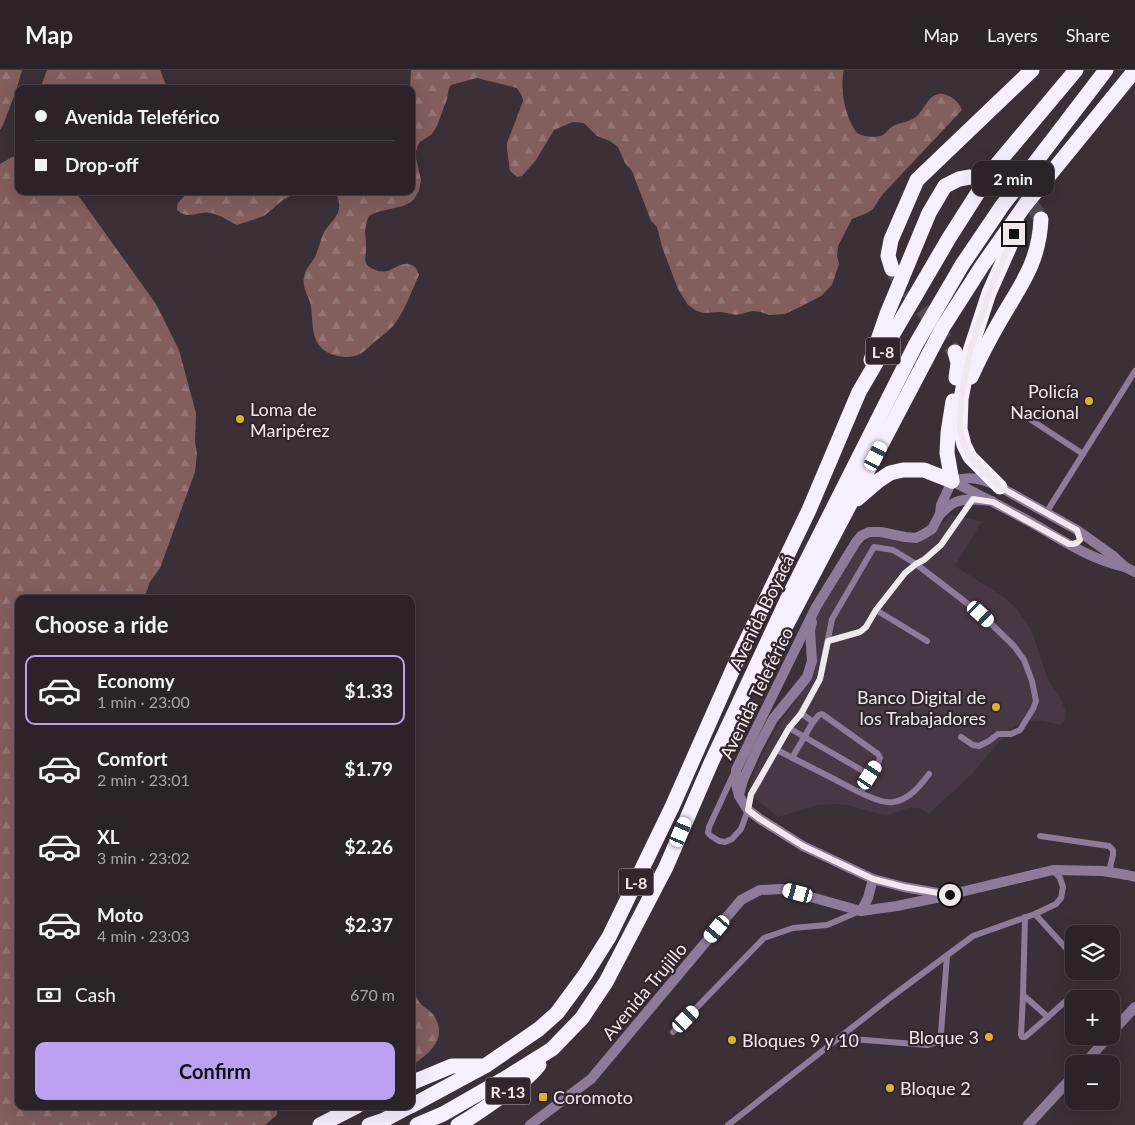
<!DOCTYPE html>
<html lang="en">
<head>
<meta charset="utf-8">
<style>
	body { margin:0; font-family:Lato,sans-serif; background:#382f36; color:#f1f3f6; height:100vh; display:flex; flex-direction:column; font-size:19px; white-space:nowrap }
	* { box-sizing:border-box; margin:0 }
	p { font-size:16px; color:#a6a4a8 }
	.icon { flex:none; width:28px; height:28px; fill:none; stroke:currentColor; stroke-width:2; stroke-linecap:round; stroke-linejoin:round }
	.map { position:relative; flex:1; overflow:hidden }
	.side { position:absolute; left:15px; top:525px; width:400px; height:515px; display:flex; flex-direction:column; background:#2c232a; border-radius:10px; box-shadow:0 5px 20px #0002,0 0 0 1px #484047 }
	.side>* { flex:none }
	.top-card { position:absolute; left:15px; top:15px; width:400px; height:110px; border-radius:10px; box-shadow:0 5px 20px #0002,0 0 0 1px #484047; display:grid; align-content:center; height:110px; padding:0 20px; background:#2c232a }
	.tools { position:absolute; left:1065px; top:855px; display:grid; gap:10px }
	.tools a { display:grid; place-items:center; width:55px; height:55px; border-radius:10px; background:#2c232a; box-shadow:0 5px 20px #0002,0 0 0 1px #484047; font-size:25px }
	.end { position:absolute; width:22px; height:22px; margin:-11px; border:6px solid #f1e8ee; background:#111; box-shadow:0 0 0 2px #111 }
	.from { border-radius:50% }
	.bubble { position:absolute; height:35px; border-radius:10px; background:#2c232a; box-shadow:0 5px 20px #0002,0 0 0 1px #484047; font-size:16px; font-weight:700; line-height:35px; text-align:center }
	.car { position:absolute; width:15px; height:30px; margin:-15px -8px; border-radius:6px; box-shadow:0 0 4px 1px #0007; background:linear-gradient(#fff 24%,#345 0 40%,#fff 0 76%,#345 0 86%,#fff 0) }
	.top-card b { display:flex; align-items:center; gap:18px; height:48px; font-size:19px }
	.top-card b+b { border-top:1px solid #484047 }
	.top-card i { width:12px; height:12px; background:#f1f3f6 }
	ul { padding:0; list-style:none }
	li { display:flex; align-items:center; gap:15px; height:70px; margin:0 10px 8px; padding:0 10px; border:2px solid transparent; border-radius:10px }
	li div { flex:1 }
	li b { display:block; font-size:19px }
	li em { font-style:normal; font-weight:700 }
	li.current { border-color:#bca0f2 }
	li>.icon { width:45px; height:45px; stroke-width:1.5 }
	h2 { padding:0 20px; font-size:22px; line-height:60px }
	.pay { display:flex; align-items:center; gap:12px; height:55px; padding:0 20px; font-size:19px }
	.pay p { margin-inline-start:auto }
	.action { display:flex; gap:10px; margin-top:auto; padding:10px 20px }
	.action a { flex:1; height:58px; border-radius:10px; background:#bca0f2; color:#111; font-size:20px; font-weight:700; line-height:58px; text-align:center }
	header { display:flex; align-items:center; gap:30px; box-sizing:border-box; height:70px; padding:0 25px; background:#2c232a; border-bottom:1px solid #484047 }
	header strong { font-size:24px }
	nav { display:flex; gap:28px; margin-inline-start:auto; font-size:18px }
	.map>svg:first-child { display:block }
	.built { fill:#483744 }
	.forest { fill:url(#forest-firs) }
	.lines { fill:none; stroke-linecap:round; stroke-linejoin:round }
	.motorway-tunnel { stroke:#564b53; stroke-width:15; stroke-dasharray:15 8; stroke-linecap:butt }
	.service { stroke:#8d7b99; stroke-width:6 }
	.minor { stroke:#8d7b99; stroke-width:10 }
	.tertiary { stroke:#8d7b99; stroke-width:10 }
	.motorway { stroke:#f8effe; stroke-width:15 }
	.route { stroke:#f1e8ee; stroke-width:6 }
	.poi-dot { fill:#dcb233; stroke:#31252e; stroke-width:2 }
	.labels { text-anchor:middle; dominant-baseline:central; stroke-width:4.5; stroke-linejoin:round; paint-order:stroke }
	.shield { fill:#31252e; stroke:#b7aeb4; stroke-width:1 }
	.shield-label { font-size:16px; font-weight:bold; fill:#f1e8ee }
	.poi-label { font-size:18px; fill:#f1e8ee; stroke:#31252e; text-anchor:start }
	.street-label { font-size:18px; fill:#f1e8ee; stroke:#31252e }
</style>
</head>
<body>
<header>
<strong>Map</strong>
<nav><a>Map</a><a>Layers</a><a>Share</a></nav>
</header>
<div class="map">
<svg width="1135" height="1055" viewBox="0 0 1135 1055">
	<defs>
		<pattern id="forest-firs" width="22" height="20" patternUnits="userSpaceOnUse" patternTransform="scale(1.25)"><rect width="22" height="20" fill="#825e5d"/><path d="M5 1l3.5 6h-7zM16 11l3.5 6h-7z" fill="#947575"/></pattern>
	</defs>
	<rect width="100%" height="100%" fill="#3b2f38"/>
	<polygon class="built" points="950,445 982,451 955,496 1005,528 1017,539 1027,553 1033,564 1047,607 1062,632 1066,642 1065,651 1060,655 1043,651 1025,650 1013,658 997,674 974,702 929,744 919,738 908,738 887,745 880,744 847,735 836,734 818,735 778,747 751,725 749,720 751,710 763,683 779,654 812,606 813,561 817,544 855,481 872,465 923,470 931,466"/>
	<g class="forest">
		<polygon points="0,0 22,0 16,21 3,55 0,60"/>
		<polygon points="47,0 160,0 165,13 166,19 40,19"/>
		<path d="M411,0H844C840,17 844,38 851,53C853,56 854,60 857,63C863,67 877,68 883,65C887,62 890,57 895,55C902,52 910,52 917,46C924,40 927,27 938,24C947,22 959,31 962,40L882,125L873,139L867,143L852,149L838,176L837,186L839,194L832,215L821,226L800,237L785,244L769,245L761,242L753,241L736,245L721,242L703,243L695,240L688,235L678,219L662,177L657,157L651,151L632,101L625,93L618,77L610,71L597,66L584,53L573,52L554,60L536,90L522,106L517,107L510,101L507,79V73L523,31L522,26L517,18L477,8L451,15L449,18L447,29L437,56L432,64L420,72L418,75L415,84L421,110L419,121L414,129L411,132L403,136L377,142L369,146C362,162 367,167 366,181C366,185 364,189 366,193C369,199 381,203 387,201C394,199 399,194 406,194C410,193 413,196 416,198L419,205C411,222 405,241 393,256C387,263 377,269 370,276C366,279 363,283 358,285C343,290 322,285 316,270C311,258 313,244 310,232C307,224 302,216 304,207C305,199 311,194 315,187C319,179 320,170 324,162C330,152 341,146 339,133C338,127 337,124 331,121H411V19H410Z"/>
		<polygon points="19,86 19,121 75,121 156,234 179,280 196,343 195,372 197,383 195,402 160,498 150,512 144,529 19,529 19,1036 277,1036 277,1045 265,1055 0,1055 0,94 12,87"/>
		<path d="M188,121H299L283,130L264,146L237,155C228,151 221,145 211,143C197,140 190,151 177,140C176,132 182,129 188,123Z"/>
		<path d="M411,916C416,922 416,929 420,933C423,937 428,939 432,943C450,967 430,983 411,996Z"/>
	</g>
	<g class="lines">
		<g class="motorway-tunnel">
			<path d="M970,107C1010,109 1020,115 1041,149"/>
			<polyline points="894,203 955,282"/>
		</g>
		<g class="service">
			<polyline points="1016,340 1083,384"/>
			<polyline points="1046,443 1135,301"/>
			<polyline points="876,540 927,571"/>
			<polyline points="828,571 860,562 866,557 876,540 905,503 916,494 924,489 941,475 973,429"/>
			<polyline points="801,643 813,652 819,645 822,644 878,684 880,688 878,693 861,722"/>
			<polyline points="789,658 870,705"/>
			<path d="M777,680C795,689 814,699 832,708C846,715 879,735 893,732C909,730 920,716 929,704"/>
			<polyline points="792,688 813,652"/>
			<polyline points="734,703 709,757 708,763 711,766 719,771 725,772 732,769 741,759 748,740 751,725 789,658 801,643 820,609 832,549 874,477 893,480 916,494 981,544 1014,576 1024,590 1032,611 1036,631 1033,639 1020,660 1011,664 998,664 989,671 979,676 973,675 961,667"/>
			<polyline points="1040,766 1109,776 1113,780 1113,785 1109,802"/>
			<polyline points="1035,844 1074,887"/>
			<polyline points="1086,901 1087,902"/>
			<polyline points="1023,925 1048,947 1025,967 1022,967 1021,965 1023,925 1025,847"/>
			<polyline points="1048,947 1068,929"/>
			<polyline points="673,962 764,868 793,858 827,855 860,841"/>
			<polyline points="839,968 928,975 937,972 941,963 947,886"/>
			<polyline points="728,1055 891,927 973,866 1035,844 1056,834 1061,828 1063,817 1060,808 1053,800"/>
		</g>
		<g class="minor">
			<path d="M940,444C944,441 948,436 952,434C964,427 979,430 992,431"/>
			<polyline points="739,725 743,710 757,679 773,649 807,607 812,591 810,560 812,552"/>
			<polyline points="943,824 904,817 873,809 803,776 760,749 748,740 739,726 736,714 736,700 816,537 856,472 861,466 869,462 881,462 905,467 916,468 924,464 932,459 940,444 941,435 952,411"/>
			<polyline points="861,841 868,828 873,809"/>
			<polyline points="1111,963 1135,937"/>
			<polyline points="1084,994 1109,966"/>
			<polyline points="530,1055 591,1009 741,830 760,820 782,819 861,841 897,836 950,825 965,821 1053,800 1103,801 1127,805 1135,807"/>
			<polyline points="1028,1055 1074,1005"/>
		</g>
		<g class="tertiary">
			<path d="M952,411C972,406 981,408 1000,417L1077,460L1112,485L1125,497L1135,502"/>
			<path d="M952,411C979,425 1007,439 1034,454C1063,471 1092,490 1125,497"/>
		</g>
		<g class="motorway">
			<polyline points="892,199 888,186 891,170 917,110 1032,0"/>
			<polyline points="955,282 958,293 956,308"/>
			<polyline points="871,290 887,244 929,143 945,116 959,109 970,107"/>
			<path d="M971,307C980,287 990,268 1001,249C1022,213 1039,192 1041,149"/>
			<polyline points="952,411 947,383 948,363 953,331"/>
			<polyline points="1000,417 970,387 964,375 960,359 961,329 970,281 989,223 1009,178 1018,155"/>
			<polyline points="857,429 878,411 890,403 903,400 924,400 952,411"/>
			<polyline points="778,571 943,257 982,196 1025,135 1131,5 1134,0"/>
			<polyline points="411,1013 452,996 481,996"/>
			<polyline points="411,1036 485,996 539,959 557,943 585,905 609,867 672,737 737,590 809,440 859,322 949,168 993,99 1076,0"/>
			<polyline points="320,1055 357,1036"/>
			<polyline points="369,1055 384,1050 410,1036"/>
			<polyline points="417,1055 443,1044 504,1009 552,979 582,948 606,912 666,797 711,693 788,528 916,274 962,195 1002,136 1106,0"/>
			<path d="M458,1055C473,1047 487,1036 502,1026C515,1017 529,1008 539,995"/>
		</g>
	</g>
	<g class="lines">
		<path class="route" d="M950,825L904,817L873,809L803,776L760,749L748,740L751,724L789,658L801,644L820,609L828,571L860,562L866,557L876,540L905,503L916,494L924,490L941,475L973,429L993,432L1069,474C1073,474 1077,474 1080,470L1077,460L1000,417L970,387L964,375L960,359L961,329L970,281L989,223L1014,164"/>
	</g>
	<g class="poi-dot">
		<circle cx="1089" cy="331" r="5"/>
		<circle cx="240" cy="349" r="5"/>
		<circle cx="996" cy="637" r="5"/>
		<circle cx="989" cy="967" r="5"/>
		<circle cx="732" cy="970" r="5"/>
		<circle cx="890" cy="1018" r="5"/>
		<rect x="538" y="1022" width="10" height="10" rx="2.5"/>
	</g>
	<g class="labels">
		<g class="shield">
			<rect x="865.5" y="267.5" width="35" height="27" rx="4"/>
			<rect x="618.5" y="798.5" width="35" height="27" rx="4"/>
			<rect x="485.5" y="1007.5" width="45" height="27" rx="4"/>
		</g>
		<g class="shield-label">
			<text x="883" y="281">L-8</text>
			<text x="636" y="812">L-8</text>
			<text x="508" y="1021">R-13</text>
		</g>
		<g class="poi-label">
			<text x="1079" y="321" text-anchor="end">Policía<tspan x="1079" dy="21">Nacional</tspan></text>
			<text x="250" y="339">Loma de<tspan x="250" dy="21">Maripérez</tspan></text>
			<text x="986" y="627" text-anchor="end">Banco Digital de<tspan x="986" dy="21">los Trabajadores</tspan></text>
			<text x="979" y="967" text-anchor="end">Bloque 3</text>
			<text x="742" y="970">Bloques 9 y 10</text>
			<text x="900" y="1018">Bloque 2</text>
			<text x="553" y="1027">Coromoto</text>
		</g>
		<g class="street-label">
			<text transform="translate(761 542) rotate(-64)">Avenida Boyacá</text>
			<text transform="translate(756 623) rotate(-64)">Avenida Teleférico</text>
			<text transform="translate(644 921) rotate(-50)">Avenida Trujillo</text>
		</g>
	</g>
</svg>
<div class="tools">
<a><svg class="icon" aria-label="layers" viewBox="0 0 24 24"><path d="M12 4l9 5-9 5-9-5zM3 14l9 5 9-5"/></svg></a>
<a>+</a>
<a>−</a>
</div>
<i class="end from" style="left:950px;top:825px"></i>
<i class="end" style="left:1014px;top:164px"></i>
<div class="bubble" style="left:972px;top:91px;width:82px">2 min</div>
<i class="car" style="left:876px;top:386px;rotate:27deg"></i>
<i class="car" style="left:981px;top:544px;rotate:133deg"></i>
<i class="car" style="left:870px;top:705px;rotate:33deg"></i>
<i class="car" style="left:681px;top:762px;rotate:23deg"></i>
<i class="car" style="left:798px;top:823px;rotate:285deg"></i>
<i class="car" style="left:717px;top:859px;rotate:220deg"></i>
<i class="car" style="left:686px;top:949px;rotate:44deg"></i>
<div class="top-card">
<b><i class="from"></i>Avenida Teleférico</b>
<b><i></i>Drop-off</b>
</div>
<section class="side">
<h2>Choose a ride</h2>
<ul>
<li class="current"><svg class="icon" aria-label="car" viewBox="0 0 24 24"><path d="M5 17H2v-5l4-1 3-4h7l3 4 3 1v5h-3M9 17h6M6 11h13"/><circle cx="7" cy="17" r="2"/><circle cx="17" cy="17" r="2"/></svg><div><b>Economy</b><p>1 min · 23:00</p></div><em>$1.33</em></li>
<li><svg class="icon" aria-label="car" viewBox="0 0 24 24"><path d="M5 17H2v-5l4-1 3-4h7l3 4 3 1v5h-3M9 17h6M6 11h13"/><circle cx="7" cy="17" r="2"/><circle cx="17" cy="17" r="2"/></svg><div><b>Comfort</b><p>2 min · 23:01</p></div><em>$1.79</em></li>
<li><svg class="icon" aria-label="car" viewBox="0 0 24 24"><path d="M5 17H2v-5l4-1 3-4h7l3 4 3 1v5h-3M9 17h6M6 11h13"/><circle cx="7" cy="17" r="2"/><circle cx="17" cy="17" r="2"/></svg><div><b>XL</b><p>3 min · 23:02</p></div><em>$2.26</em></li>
<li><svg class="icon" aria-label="car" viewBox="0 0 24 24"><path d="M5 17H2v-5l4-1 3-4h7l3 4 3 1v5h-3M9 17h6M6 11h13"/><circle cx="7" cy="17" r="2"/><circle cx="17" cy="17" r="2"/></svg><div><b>Moto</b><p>4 min · 23:03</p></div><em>$2.37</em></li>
</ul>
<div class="pay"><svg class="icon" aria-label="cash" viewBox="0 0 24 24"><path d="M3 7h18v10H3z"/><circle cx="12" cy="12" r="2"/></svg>Cash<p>670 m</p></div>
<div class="action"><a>Confirm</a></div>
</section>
</div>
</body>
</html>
